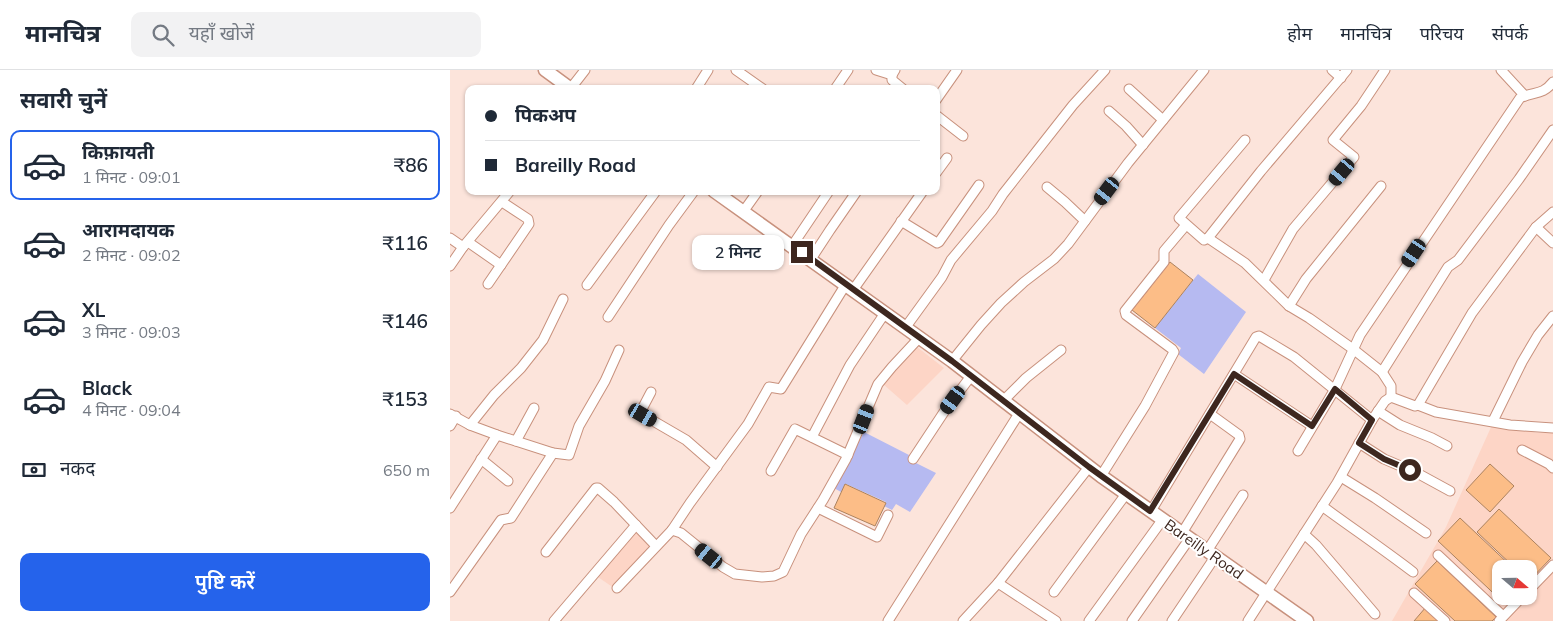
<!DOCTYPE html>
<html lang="hi">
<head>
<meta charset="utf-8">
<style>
	body { margin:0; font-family:Mulish,"Noto Sans Devanagari",sans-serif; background:#f2f2f3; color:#1f2937; height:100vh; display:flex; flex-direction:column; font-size:19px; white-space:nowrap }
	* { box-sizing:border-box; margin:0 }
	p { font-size:16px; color:#747a83 }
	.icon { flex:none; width:28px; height:28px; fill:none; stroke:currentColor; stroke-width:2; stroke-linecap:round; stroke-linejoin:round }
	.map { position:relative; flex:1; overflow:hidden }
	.drawer { display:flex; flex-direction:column; background:#fff; width:450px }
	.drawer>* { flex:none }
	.guide { position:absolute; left:15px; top:15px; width:475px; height:110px; border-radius:10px; box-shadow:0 1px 4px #0004; display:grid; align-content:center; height:110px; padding:0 20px; background:#fff }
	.needle { width:32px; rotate:110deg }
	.tools { position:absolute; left:1042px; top:490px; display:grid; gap:10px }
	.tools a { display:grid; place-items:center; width:45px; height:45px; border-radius:10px; background:#fff; box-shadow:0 1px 4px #0004; font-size:25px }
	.end { position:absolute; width:22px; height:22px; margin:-11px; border:6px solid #3d271f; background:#fff; box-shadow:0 0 0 2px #fff }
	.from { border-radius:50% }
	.bubble { position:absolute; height:35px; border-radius:10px; background:#fff; box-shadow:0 1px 4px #0004; font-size:16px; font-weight:600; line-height:35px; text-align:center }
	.car { position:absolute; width:15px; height:30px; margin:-15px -8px; border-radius:6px; box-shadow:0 0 4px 1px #0007; background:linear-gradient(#222 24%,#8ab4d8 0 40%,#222 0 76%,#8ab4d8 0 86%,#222 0) }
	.guide b { display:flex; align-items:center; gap:18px; height:48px; font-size:19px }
	.guide b+b { border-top:1px solid #e0e1e3 }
	.guide i { width:12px; height:12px; background:#1f2937 }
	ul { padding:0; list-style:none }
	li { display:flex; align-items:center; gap:15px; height:70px; margin:0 10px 8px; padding:0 10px; border:2px solid transparent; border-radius:10px }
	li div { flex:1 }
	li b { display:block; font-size:19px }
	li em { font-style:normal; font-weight:600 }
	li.on { border-color:#2563eb }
	li>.icon { width:45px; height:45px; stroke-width:1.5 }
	h2 { padding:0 20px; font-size:22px; line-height:60px }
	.pay { display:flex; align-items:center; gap:12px; height:55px; padding:0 20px; font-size:19px }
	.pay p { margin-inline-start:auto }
	.action { display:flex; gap:10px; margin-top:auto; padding:10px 20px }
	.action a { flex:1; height:58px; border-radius:10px; background:#2563eb; color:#fff; font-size:20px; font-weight:600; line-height:58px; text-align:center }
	header { display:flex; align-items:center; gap:30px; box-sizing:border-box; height:70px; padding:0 25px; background:#fff; border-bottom:1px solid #e0e1e3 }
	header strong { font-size:24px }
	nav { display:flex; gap:28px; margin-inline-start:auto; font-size:18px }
	.search { width:350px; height:45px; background:#f2f2f3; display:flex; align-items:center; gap:12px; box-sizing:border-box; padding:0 18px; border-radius:10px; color:#747a83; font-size:19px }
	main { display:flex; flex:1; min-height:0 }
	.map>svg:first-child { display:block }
	.built { fill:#fdd5c6; fill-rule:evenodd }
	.green { fill:#b6baf1 }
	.building { fill:#fcbd87; stroke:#ac825e }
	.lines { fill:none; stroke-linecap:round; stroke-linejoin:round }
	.minor-casing { stroke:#c8917d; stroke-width:11 }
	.highway-casing { stroke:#c8917d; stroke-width:15 }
	.minor { stroke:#fff; stroke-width:9 }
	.highway { stroke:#fff; stroke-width:12 }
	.route { stroke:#3d271f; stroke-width:6 }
	.labels { text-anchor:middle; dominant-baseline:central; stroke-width:4; stroke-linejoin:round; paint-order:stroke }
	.street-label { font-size:15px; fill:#3d271f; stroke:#fff }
</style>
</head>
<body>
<header>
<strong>मानचित्र</strong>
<div class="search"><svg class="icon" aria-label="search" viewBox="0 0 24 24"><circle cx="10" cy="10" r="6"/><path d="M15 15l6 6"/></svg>यहाँ खोजें</div>
<nav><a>होम</a><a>मानचित्र</a><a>परिचय</a><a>संपर्क</a></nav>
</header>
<main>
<section class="drawer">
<h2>सवारी चुनें</h2>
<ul>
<li class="on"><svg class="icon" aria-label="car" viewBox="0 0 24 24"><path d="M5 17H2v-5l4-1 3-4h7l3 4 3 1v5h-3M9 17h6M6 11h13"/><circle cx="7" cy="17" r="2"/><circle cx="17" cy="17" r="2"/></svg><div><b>किफ़ायती</b><p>1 मिनट · 09:01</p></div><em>₹86</em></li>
<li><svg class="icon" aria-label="car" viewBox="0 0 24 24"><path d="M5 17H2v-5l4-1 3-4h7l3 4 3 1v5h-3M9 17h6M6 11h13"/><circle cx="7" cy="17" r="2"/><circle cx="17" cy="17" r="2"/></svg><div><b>आरामदायक</b><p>2 मिनट · 09:02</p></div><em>₹116</em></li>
<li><svg class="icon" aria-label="car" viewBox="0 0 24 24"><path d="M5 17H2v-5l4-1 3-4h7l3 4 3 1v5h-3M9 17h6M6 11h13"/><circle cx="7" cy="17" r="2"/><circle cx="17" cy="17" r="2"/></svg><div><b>XL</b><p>3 मिनट · 09:03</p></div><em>₹146</em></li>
<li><svg class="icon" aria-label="car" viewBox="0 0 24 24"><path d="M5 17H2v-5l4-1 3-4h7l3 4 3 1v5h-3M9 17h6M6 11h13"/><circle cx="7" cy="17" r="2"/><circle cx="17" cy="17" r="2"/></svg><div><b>Black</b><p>4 मिनट · 09:04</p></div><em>₹153</em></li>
</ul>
<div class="pay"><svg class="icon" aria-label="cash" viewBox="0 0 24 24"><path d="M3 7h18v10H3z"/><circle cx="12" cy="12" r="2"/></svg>नकद<p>650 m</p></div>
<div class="action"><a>पुष्टि करें</a></div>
</section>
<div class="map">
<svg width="1103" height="551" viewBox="0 0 1103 551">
	<rect width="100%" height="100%" fill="#fce4db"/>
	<g class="built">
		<polygon points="467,277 494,298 457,335 433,314"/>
		<path d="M1042,355L1089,363L1103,362V551H942L996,457ZM1051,499H1079V526H1051Z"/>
		<polygon points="183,458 201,478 164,518 145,505"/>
	</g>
	<g class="green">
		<polygon points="748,204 796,242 754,304 728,284 731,278 705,258"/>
		<polygon points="414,362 459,385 458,389 486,403 460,442 446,434 442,440 434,436 436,432 396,414 391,422 384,418"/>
	</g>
	<g class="building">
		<polygon points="720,192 743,210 705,258 682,240"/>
		<polygon points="1040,394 1064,416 1040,442 1016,420"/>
		<polygon points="395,414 436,433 425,456 384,438"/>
		<polygon points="1049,439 1101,488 1079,511 1079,499 1066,499 1027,462"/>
		<polygon points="1010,448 1064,499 1051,499 1051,526 1065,526 1056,535 988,471"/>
		<polygon points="987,491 1046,547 1042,551 1005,551 965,514"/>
		<polygon points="976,537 991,551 964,551"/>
	</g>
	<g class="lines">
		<defs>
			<g id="minor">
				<polyline points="286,0 313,19"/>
				<polyline points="426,0 442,5"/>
				<polyline points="445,0 442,5 442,10 453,19"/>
				<polyline points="882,0 891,8"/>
				<polyline points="897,0 811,101 758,168 795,193 839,236 859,248 903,279 932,302 941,316 941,327"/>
				<polyline points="1051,0 1075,26"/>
				<polyline points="121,18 135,0"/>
				<polyline points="246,19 258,0"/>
				<polyline points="385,19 398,0"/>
				<polyline points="679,19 713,50"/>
				<polyline points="486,30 507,0"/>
				<polyline points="659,41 676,56 693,75"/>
				<polyline points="486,45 513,66"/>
				<polyline points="486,103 497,88"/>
				<polyline points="597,117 615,132 635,151"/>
				<polyline points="293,142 308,121"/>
				<polyline points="451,151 487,173 489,172 529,115"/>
				<polyline points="1086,157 1103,173"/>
				<polyline points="0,168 13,177"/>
				<polyline points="758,168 754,170 729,148 795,70"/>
				<polyline points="18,172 51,195"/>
				<polyline points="342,176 379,121"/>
				<polyline points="361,189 380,160 407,121"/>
				<polyline points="0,196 13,177 60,121"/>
				<polyline points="814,210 843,159 904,87 883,70 911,36 935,0"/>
				<polyline points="38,214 79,154 78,149 52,132"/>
				<polyline points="137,215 206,121"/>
				<polyline points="403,220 473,121"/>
				<polyline points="839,236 856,209 931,116"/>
				<polyline points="158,247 219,155 244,121"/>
				<polyline points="455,258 492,207 501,190 542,141 553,124 623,35 655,0"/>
				<polyline points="502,291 531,255 551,233 574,212 604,189 618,174 678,93 754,0"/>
				<polyline points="932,302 998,197 1008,190 1069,109 1103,60"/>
				<polyline points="784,304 862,356"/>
				<polyline points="201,322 191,341 193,345 236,370 267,397"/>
				<polyline points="554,330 576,308 611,280"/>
				<polyline points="968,335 986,342 1060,355 1103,358"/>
				<polyline points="928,341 950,355 982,368 997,376"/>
				<polyline points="0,344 20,355 47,365 103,383 119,385 129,356 155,311 169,280"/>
				<polyline points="1043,351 1072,292 1088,265 1103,246"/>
				<polyline points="20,355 44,325 71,298 93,270 113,229"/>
				<polyline points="0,356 6,346"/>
				<polyline points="362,367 400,295 435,243"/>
				<polyline points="66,371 84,338"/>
				<polyline points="909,373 934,389 967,403 1000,421"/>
				<polyline points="1072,380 1099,394 1103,398"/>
				<path d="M848,381L885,319L910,265L1070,28C1084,21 1092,26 1103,12"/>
				<polyline points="31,389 58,411"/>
				<polyline points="463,389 494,342 521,306"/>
				<polyline points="321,401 345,359 398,385"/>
				<polyline points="651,406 695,336 724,282 722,279 676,245 675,241 714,192 714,181 736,155"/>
				<polyline points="891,407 925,428 976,463"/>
				<path d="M872,436C902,458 933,479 963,502"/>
				<polyline points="0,438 47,365"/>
				<polyline points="368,438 427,467 438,445"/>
				<polyline points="701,441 806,267 809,266 844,287 922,350"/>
				<polyline points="222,460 231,463 273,497 285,504 312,507 324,506 333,502 351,464 373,430 396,389 428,314 442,297 469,268"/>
				<polyline points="732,463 790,369 789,365 760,344"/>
				<polyline points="854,464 866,475 925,544"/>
				<polyline points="757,481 793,425"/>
				<polyline points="96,482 146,418 148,418 164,432 206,476"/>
				<polyline points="988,485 1053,546"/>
				<polyline points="548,513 606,551"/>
				<polyline points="167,518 222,460 240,433 298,354 319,317 331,319 396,214"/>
				<polyline points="1079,520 1103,495"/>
				<polyline points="0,522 51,450 61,448 103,383"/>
				<polyline points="604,522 676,424"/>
				<polyline points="964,523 995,551"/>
				<polyline points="104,551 186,455"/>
				<polyline points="438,551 570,342"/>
				<polyline points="513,551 548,513 639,397"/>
				<polyline points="639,551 713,449"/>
				<polyline points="682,551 740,468"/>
				<polyline points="722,551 765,487"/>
				<polyline points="798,551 887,413 922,350 935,331 941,327 965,336 968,335 1022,243 1086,157 1103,142"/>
				<polyline points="1049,551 1073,526"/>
			</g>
			<g id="highway">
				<polyline points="95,0 121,19"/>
				<polyline points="264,121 502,291 651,406 857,551"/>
			</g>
		</defs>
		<use href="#minor" class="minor-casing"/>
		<use href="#highway" class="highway-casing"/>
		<use href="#minor" class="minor"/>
		<use href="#highway" class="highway"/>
	</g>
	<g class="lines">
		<polyline class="route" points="352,182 502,291 639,397 700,441 784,304 862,356 885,319 922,350 909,373 934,389 960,400"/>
	</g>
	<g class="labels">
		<g class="street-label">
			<text transform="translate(754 479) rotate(35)">Bareilly Road</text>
		</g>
	</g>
</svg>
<div class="tools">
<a><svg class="needle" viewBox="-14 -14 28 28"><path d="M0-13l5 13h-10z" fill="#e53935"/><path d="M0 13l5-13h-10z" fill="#747a83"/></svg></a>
</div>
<i class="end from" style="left:960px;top:400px"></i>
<i class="end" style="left:352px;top:182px"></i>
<div class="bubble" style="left:242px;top:165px;width:92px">2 मिनट</div>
<i class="car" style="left:892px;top:102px;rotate:220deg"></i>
<i class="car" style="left:657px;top:121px;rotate:217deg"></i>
<i class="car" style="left:964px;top:183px;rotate:214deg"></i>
<i class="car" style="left:503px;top:330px;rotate:216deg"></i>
<i class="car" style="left:193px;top:345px;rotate:120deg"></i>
<i class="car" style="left:414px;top:349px;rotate:21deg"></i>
<i class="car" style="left:259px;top:486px;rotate:309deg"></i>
<div class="guide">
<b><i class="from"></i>पिकअप</b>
<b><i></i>Bareilly Road</b>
</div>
</div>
</main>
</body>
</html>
